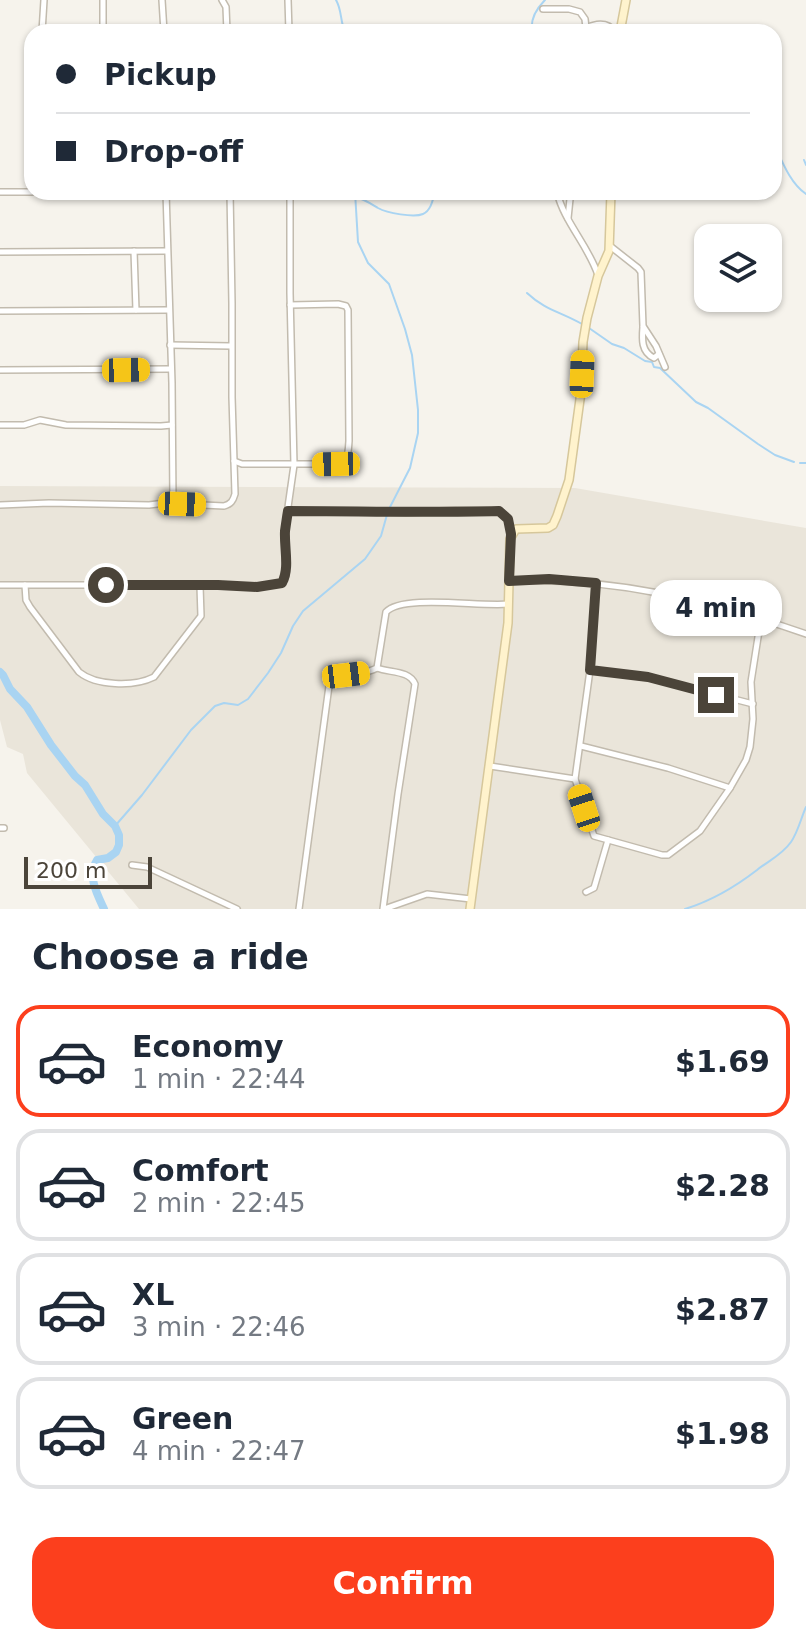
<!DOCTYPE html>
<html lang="en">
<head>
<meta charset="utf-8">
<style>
	body { margin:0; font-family:"DejaVu Sans",sans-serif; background:#f2f2f3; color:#1f2937; height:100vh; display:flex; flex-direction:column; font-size:30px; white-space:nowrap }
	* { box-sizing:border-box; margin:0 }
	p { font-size:26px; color:#747a83 }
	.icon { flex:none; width:44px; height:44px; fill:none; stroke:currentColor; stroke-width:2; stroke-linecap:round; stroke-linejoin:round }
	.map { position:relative; height:909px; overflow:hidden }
	.drawer { display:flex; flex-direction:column; background:#fff; flex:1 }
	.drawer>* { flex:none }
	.banner { position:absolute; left:24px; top:24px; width:758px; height:176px; border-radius:24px; box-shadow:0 2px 6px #0004; display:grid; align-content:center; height:176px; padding:0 32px; background:#fff }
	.controls { position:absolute; left:694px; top:224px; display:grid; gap:16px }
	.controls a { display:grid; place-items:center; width:88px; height:88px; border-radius:16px; background:#fff; box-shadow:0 2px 6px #0004; font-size:40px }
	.scale { position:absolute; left:24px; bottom:20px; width:128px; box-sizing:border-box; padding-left:8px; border:4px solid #4b4439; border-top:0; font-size:22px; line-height:28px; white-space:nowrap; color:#4b4439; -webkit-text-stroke:6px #fff; paint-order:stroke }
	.end { position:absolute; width:36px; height:36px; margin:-18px; border:10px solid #4b4439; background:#fff; box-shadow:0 0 0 4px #fff }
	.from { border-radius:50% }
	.bubble { position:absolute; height:56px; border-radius:24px; background:#fff; box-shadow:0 2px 6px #0004; font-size:26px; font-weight:700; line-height:56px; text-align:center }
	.car { position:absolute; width:24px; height:48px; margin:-24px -12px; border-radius:10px; box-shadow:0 0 6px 2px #0007; background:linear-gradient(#f5c518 24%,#345 0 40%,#f5c518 0 76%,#345 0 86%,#f5c518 0) }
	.banner b { display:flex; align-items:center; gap:28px; height:76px; font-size:30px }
	.banner b+b { border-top:2px solid #e0e1e3 }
	.banner i { width:20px; height:20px; background:#1f2937 }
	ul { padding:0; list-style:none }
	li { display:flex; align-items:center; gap:24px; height:112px; margin:0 16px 12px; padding:0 16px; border:4px solid #e0e1e3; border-radius:24px }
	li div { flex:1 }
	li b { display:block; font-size:30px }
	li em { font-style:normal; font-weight:700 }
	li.on { border-color:#fc3f1d }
	li>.icon { width:72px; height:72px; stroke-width:1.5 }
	h2 { padding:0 32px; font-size:36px; line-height:96px }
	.action { display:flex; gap:16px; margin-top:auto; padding:16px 32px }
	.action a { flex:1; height:92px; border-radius:24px; background:#fc3f1d; color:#fff; font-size:32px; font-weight:700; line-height:92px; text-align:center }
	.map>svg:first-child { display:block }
	.residential { fill:#eae5da }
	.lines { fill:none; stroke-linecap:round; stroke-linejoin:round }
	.stream { stroke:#a9d4f2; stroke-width:2 }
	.river { stroke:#a9d4f2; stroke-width:8 }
	.street-casing { stroke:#c2bbae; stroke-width:8 }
	.secondary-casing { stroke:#d6c79b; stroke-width:10 }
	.street { stroke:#fff; stroke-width:5 }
	.secondary { stroke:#fff3cd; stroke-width:7 }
	.route { stroke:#4b4439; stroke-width:10 }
</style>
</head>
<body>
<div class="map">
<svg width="806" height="909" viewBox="0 0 806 909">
	<rect width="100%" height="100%" fill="#f6f3ec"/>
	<polygon class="residential" points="0,486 575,488 806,528 806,909 139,909 27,773 23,754 7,747 0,720"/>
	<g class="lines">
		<g class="stream">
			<path d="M336,0C342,10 340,21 345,32"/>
			<path d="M532,32C530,19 536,9 545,0"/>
			<polyline points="774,138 774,142"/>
			<path d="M774,144C782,161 790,183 806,194"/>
			<polyline points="804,160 806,165"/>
			<path d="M355,197C364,199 370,203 378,208C387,213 414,218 423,214C431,211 433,199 435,192"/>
			<path d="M527,293C545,310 561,312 582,324"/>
			<polyline points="589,328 612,344 624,348 645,361 652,362 654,367 660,368 696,402 708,408 758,444 775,455 794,462"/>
			<polyline points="800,463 806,463"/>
			<polyline points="115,826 142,795 191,730 215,706 224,703 238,705 248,699 268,673 281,653 293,626 303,611 365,559 381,536 388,511 410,468 418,433 418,410 412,355 405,329 389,284 368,263 358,242 355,192"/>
			<path d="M685,909C711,901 735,887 757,870C768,861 782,855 791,842C798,832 801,818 806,807"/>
		</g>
		<path class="river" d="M0,672L3,675L10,689L27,707L51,745L75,776L85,785L103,814L115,826L119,835V845L116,852L108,858L97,860C87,876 97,894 104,909"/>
		<defs>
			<g id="street">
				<polyline points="103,0 103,32"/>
				<polyline points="162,0 164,32"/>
				<polyline points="222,0 226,7 227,32"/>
				<polyline points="288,0 289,32"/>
				<polyline points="543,9 569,9 580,12 585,19 586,28"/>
				<polyline points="42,32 44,0"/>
				<path d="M573,32C588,28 604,17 615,32"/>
				<polyline points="0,192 32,192"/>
				<polyline points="166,192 172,383 173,502"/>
				<path d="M557,192C564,222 588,245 598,275"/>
				<polyline points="568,218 570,199 574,192"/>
				<polyline points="610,246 638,268 641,272 643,326 656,346 665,367"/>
				<polyline points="134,251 136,310"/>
				<polyline points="0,252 167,251"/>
				<polyline points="0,311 169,310"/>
				<path d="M643,327C642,339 641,352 654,358L659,354"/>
				<polyline points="170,345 231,346"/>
				<polyline points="0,370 171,369"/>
				<polyline points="0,425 24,425 40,420 66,425 161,426 172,425"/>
				<path d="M234,461L242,464H336C349,461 348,453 349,441L348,310L346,306L338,304L290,305"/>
				<path d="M0,505L49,503L149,505L173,502L182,504L224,506C231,504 233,501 235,494L232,397V303L230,192"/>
				<polyline points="288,511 375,511 406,513 456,510 499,511 508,519 511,534"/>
				<path d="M509,581C611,577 710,600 806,634"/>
				<polyline points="596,583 590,670 575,779 594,836 662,855 668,855 700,831 730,788 746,760 750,747 753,719 751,682 761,618"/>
				<polyline points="0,585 218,585 257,587 282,583 286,575 285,528 294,465 290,293 290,192"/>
				<path d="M25,585L26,600L30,607L79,672C96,686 134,687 154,677L201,616L200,586"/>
				<path d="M377,668C390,673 409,670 415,684L398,794L383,909"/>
				<polyline points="590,670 648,677 753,704"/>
				<polyline points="581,746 668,768 730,788"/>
				<polyline points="490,766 575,779"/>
				<polyline points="0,828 4,828"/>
				<polyline points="132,865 147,867 237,909"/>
				<polyline points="586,892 594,888 608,840"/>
				<path d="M299,909L329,686C340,670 361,677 377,668L386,612C403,594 480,607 508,604"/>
				<polyline points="384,909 427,894 471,899"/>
			</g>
			<g id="secondary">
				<polyline points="620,32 626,0"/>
				<polyline points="470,909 508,623 510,539 516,529 548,528 553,525 557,516 569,480 581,392 583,342 587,318 598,276 609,251 611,192"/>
			</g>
		</defs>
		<use href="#street" class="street-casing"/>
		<use href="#secondary" class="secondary-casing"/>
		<use href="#street" class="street"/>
		<use href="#secondary" class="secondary"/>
	</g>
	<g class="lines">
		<path class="route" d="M106,585H218L257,587L282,583C290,568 284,548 285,531C286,524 287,517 288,511C358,511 429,513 499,511L508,519L511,534L509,581L549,579L596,583L590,670L648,677L716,695"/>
	</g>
</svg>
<div class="controls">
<a><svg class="icon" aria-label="layers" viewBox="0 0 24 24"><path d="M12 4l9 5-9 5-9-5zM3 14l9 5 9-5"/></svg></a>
</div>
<div class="scale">200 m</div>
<i class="end from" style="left:106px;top:585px"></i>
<i class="end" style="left:716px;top:695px"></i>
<div class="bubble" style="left:650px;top:580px;width:132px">4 min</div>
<i class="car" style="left:126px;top:370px;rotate:89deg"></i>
<i class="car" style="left:582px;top:374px;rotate:2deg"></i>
<i class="car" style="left:336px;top:464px;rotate:269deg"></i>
<i class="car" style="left:182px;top:504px;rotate:92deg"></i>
<i class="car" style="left:346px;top:675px;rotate:83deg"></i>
<i class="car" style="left:584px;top:808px;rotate:342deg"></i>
<div class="banner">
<b><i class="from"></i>Pickup</b>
<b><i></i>Drop-off</b>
</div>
</div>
<section class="drawer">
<h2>Choose a ride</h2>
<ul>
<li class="on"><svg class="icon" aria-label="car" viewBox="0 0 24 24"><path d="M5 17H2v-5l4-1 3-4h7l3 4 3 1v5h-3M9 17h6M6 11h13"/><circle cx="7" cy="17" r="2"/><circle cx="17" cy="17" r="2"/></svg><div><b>Economy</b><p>1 min · 22:44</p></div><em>$1.69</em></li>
<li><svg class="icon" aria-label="car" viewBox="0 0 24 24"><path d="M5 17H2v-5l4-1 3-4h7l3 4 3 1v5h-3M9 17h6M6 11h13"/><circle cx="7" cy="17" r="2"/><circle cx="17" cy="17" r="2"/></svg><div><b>Comfort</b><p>2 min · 22:45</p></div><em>$2.28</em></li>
<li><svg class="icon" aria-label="car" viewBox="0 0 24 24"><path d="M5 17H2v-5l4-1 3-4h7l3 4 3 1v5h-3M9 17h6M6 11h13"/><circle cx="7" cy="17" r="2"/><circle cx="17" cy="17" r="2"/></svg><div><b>XL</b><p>3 min · 22:46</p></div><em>$2.87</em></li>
<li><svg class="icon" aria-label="car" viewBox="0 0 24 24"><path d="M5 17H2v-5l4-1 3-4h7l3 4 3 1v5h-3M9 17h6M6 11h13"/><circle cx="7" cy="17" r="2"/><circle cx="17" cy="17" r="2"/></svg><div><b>Green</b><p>4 min · 22:47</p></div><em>$1.98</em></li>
</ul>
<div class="action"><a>Confirm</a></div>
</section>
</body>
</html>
